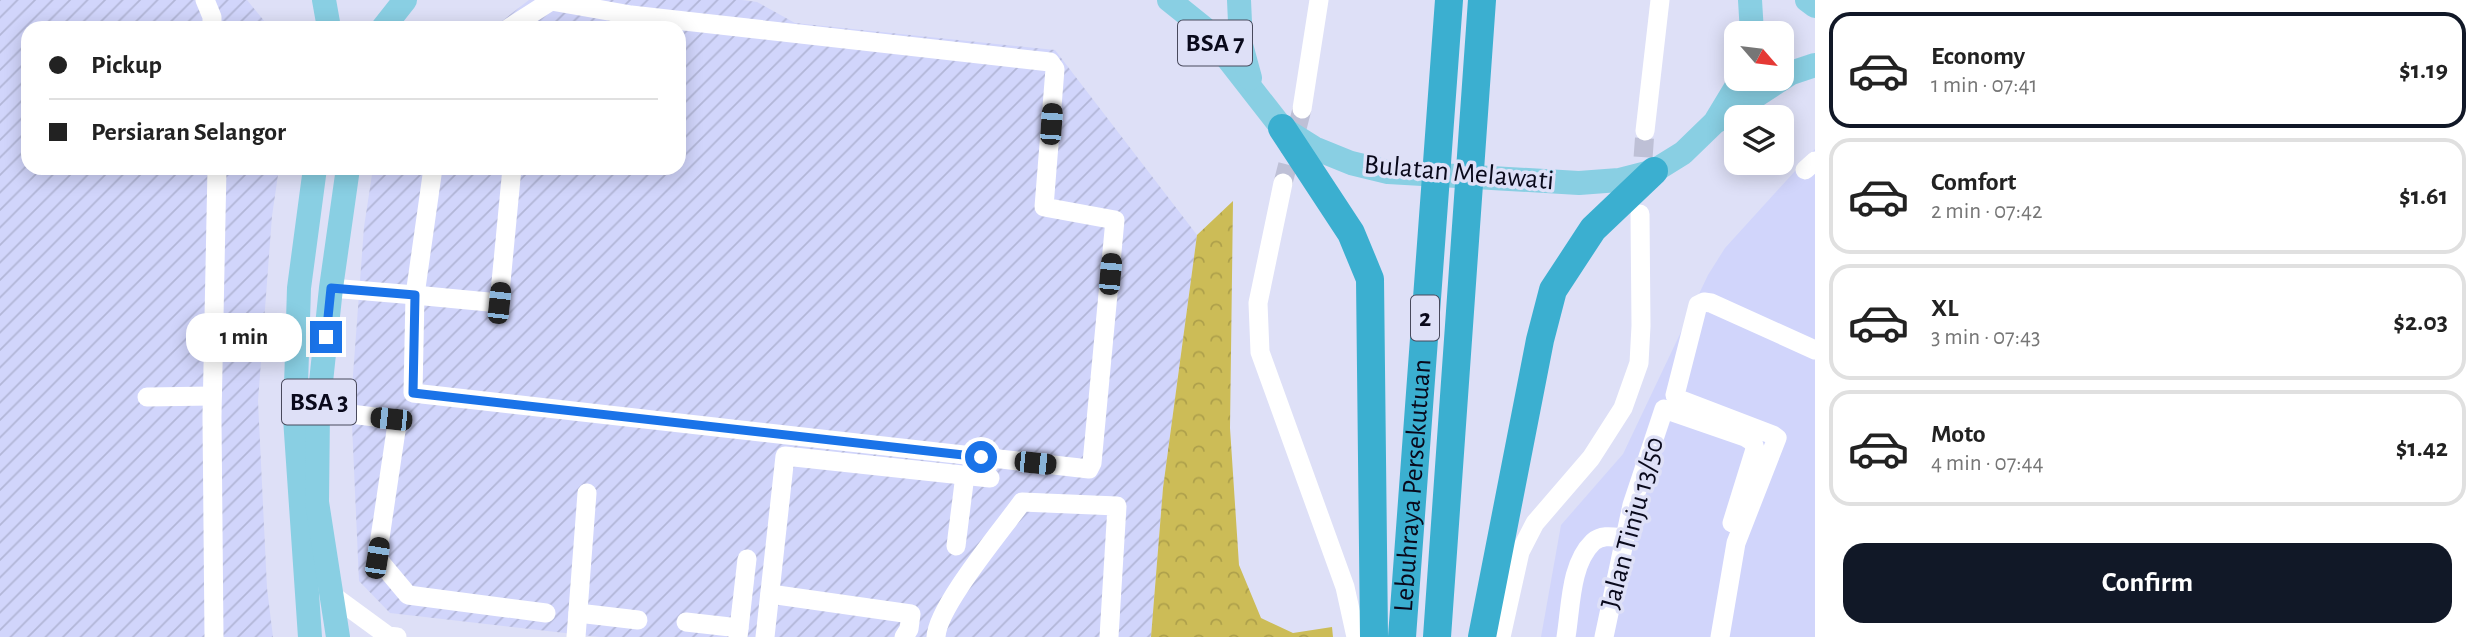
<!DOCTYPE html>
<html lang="en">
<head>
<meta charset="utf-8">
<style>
	body { margin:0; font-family:"Alegreya Sans",sans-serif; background:#f2f2f2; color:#222; height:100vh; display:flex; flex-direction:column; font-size:26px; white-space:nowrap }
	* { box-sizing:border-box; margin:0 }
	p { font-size:23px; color:#767676 }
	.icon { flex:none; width:38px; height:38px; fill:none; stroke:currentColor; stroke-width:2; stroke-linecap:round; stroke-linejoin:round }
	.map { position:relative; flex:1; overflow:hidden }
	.side { display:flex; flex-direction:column; background:#fff; width:665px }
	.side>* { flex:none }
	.hud { position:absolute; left:21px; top:21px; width:665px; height:154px; border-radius:21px; box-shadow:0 4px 18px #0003; display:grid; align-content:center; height:154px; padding:0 28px; background:#fff }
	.needle { width:46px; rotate:118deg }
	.controls { position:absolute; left:1724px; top:21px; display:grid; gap:14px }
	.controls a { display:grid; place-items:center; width:70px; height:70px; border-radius:14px; background:#fff; box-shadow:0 4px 18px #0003; font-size:35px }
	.end { position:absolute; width:32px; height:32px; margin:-16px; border:9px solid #1a73e8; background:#fff; box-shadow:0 0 0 4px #fff }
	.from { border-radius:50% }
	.bubble { position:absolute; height:49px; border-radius:21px; background:#fff; box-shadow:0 4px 18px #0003; font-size:23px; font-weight:700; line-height:49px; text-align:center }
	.car { position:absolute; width:21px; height:42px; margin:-21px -10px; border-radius:9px; box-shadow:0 0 5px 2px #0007; background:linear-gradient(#222 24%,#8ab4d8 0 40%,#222 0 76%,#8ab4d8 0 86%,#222 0) }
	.hud b { display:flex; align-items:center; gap:24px; height:66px; font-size:26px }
	.hud b+b { border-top:2px solid #e0e0e0 }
	.hud i { width:18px; height:18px; background:#222 }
	ul { padding:12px 0 0; list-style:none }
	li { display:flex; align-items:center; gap:21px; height:116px; margin:0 14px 10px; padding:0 14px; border:4px solid #e0e0e0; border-radius:21px }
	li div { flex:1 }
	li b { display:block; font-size:26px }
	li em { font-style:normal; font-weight:700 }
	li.current { border-color:#111827 }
	li>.icon { width:63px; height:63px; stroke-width:1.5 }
	.action { display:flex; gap:14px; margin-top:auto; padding:14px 28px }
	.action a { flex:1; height:80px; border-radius:21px; background:#111827; color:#fff; font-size:28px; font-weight:700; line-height:80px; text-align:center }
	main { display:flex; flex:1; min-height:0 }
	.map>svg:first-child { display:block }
	.built { fill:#d1d5fb }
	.industrial { fill:url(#industrial-furrows) }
	.forest { fill:url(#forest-crowns) }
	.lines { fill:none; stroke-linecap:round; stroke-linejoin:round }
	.minor-tunnel { stroke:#bec0d6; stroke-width:19; stroke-dasharray:19 10; stroke-linecap:butt }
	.minor { stroke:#fff; stroke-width:19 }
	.major { stroke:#89cfe3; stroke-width:24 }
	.highway { stroke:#3bafd0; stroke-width:28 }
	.route { stroke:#1a73e8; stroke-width:9 }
	.labels { text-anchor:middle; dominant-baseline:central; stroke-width:7; stroke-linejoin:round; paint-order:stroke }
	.shield { fill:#dee0f7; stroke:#494a5d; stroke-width:2 }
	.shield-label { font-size:26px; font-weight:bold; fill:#09091b }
	.street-label { font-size:28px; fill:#09091b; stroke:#dee0f7 }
</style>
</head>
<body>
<main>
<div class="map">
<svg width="1815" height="637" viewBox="0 0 1815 637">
	<defs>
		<pattern id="industrial-furrows" width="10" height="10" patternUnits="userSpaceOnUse" patternTransform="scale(1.75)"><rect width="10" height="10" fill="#d1d5fb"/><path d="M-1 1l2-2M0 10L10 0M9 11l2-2" fill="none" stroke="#b2b6d7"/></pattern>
		<pattern id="forest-crowns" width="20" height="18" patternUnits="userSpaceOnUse" patternTransform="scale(1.75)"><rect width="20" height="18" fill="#ccbc57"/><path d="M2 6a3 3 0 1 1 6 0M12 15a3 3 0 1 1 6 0" fill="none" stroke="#aea04b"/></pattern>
	</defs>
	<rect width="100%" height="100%" fill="#dee0f7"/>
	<polygon class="built" points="1815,149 1815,637 1541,637 1561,525 1623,454 1708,275 1725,248"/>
	<g class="industrial">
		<polygon points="0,0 247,0 270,28 28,28 28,168 279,168 272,216 258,401 267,588 273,637 0,637"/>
		<polygon points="529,0 742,0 757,2 795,23 1055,50 1197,235 1163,488 1151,637 600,637 390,613 359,581 351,402 364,227 373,168 679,168 679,28 493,28"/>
	</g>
	<polygon class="forest" points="1233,201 1230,428 1239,565 1261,618 1293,633 1332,627 1333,637 1151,637 1163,488 1197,235"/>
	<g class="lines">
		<g class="minor-tunnel">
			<polyline points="1283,183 1302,109"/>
			<polyline points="1641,186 1645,131"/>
		</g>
		<g class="minor">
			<polyline points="205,0 212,17 212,28"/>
			<polyline points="509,28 551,1 631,15 1050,62 1055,69 1044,207 1115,220 1092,463 1089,469 413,393 415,295 499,303 512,168"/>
			<polyline points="1302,109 1319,0"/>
			<polyline points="1645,131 1660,0"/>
			<polyline points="1805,170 1815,161"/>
			<polyline points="1283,183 1258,303 1260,352 1345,587 1356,637"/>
			<polyline points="331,288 415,295 433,168"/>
			<polyline points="147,397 212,396"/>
			<polyline points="318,410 391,419 397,424 377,558 408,595 546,613"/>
			<polyline points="956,546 965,475"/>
			<polyline points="770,594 911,614 909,629 904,637"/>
			<polyline points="332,595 388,636 397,637"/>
			<polyline points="578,613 638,620"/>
			<polyline points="686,622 739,628"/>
			<polyline points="214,637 212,417 217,168"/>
			<polyline points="576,637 587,493"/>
			<polyline points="738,637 747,559"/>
			<polyline points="765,637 785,456 990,478"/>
			<path d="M936,637C937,607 1002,530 1022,502L1117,506L1109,637"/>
			<polyline points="1501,637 1520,552 1535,523 1591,458 1623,408 1639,363 1641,326 1640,214"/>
			<path d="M1566,637C1571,607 1570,564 1593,542C1602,534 1614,537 1625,538"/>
			<polyline points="1604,637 1632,505 1664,409 1745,437 1753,442 1755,449 1732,523"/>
			<polyline points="1720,637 1736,543 1777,438 1773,435 1679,399 1675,395 1698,305 1704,302 1711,303 1815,350"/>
		</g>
		<g class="major">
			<polyline points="324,0 329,28"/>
			<polyline points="1169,0 1204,28 1282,128 1314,148 1351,163 1388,172 1579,183 1619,180 1654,171 1683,153 1715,122 1741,79"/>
			<polyline points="1239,0 1241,45 1250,78"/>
			<polyline points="1750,0 1752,33"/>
			<polyline points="1807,0 1815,6"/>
			<polyline points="383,28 405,0"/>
			<polyline points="1719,120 1791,73 1815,65"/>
			<polyline points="310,637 295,418 299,288 315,168"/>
			<polyline points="338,637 317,502 318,410 331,288 348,168"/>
		</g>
		<g class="highway">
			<polyline points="1282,128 1351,233 1370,279 1374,637"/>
			<path id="s1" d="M1402,637L1449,0"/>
			<polyline points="1437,637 1482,0"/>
			<polyline points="1482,637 1540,340 1553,290 1593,229 1654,171"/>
		</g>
	</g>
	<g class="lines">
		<polyline class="route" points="326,337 331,288 415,295 413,393 981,457"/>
	</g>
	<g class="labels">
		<g class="shield">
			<rect x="1178" y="20.5" width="74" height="45" rx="5"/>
			<rect x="1411" y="295.5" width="28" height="45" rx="5"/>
			<rect x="282" y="379.5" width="74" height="45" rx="5"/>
		</g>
		<g class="shield-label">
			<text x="1215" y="43">BSA 7</text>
			<text x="1425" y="318">2</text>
			<text x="319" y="402">BSA 3</text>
		</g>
		<g class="street-label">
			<text transform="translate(1459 173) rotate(5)">Bulatan Melawati</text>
			<text stroke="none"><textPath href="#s1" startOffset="152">Lebuhraya Persekutuan</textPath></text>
			<text transform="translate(1633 523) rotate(-75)">Jalan Tinju 13/50</text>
		</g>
	</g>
</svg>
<div class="controls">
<a><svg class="needle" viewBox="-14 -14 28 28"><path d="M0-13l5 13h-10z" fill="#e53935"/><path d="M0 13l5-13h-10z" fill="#767676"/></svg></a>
<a><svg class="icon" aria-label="layers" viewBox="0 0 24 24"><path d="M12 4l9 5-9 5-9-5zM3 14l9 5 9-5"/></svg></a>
</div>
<i class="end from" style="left:981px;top:457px"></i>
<i class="end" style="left:326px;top:337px"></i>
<div class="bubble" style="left:186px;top:313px;width:116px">1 min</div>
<i class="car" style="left:1051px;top:124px;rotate:4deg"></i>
<i class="car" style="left:1110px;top:274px;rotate:5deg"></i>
<i class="car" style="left:499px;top:303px;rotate:6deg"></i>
<i class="car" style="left:391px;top:419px;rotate:276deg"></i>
<i class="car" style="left:1035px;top:463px;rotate:96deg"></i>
<i class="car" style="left:377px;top:558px;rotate:9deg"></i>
<div class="hud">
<b><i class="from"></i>Pickup</b>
<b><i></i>Persiaran Selangor</b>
</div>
</div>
<section class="side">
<ul>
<li class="current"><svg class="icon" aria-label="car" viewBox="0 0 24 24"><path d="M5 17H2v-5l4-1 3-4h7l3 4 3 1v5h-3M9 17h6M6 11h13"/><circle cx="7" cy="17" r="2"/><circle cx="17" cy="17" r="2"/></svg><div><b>Economy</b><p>1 min · 07:41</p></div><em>$1.19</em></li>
<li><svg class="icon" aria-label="car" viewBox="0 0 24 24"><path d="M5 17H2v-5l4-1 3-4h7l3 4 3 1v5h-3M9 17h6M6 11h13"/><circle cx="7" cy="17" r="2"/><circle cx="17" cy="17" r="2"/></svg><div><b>Comfort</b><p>2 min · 07:42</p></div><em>$1.61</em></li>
<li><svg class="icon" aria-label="car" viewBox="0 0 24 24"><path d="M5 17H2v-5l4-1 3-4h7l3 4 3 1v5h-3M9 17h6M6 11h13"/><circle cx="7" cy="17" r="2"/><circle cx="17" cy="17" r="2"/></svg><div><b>XL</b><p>3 min · 07:43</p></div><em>$2.03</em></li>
<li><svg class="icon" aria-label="car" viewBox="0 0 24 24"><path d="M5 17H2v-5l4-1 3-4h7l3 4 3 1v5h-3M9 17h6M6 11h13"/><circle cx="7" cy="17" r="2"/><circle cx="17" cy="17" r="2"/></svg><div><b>Moto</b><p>4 min · 07:44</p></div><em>$1.42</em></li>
</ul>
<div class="action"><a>Confirm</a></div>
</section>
</main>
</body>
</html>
